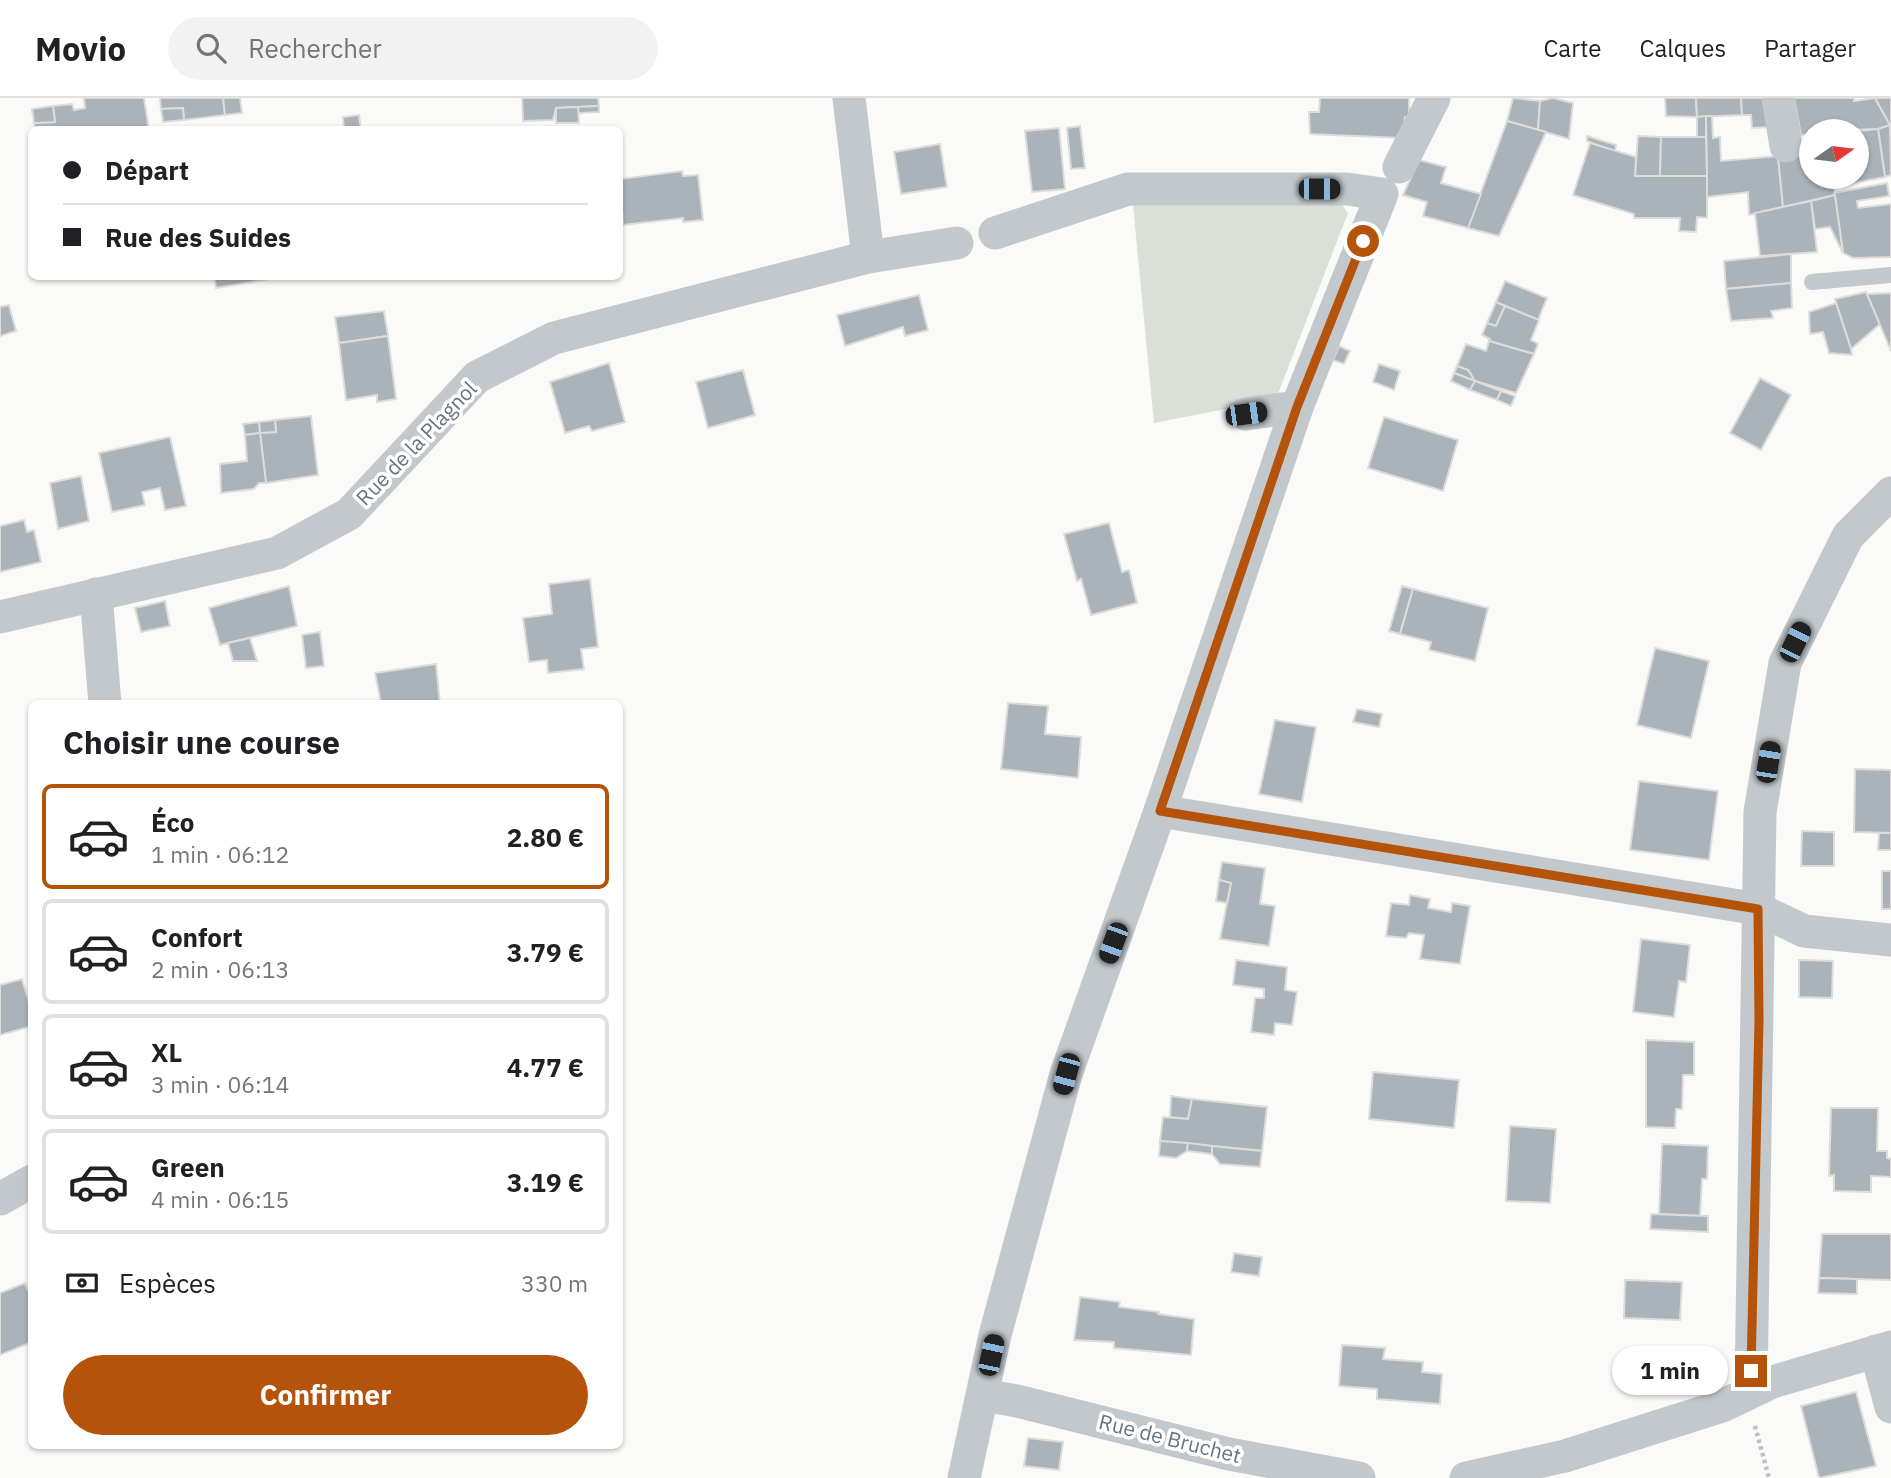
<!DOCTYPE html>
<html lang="fr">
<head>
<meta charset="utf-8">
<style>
	body { margin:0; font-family:"IBM Plex Sans",sans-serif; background:#f2f2f2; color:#202124; height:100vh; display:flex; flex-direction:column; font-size:26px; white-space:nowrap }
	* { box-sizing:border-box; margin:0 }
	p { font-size:23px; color:#757577 }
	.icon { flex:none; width:38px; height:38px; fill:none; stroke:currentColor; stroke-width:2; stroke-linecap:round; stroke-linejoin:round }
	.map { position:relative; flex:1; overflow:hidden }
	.panel { position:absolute; left:28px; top:602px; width:595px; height:749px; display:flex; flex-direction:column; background:#fff; border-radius:10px; box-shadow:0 2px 5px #0004 }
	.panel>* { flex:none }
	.banner { position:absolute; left:28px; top:28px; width:595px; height:154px; border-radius:10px; box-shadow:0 2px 5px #0004; display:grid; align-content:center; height:154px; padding:0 35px; background:#fff }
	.needle { width:46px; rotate:76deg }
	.tools { position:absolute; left:1799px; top:21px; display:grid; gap:14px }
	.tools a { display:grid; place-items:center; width:70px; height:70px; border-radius:50%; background:#fff; box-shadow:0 2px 5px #0004; font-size:35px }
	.end { position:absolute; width:32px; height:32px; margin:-16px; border:9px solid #b45309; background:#fff; box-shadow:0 0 0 4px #fff }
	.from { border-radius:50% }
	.bubble { position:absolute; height:49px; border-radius:24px; background:#fff; box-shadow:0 2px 5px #0004; font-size:23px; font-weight:700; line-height:49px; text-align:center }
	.car { position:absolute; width:21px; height:42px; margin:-21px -10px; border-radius:9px; box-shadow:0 0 5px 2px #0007; background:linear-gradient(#222 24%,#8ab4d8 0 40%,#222 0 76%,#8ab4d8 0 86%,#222 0) }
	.banner b { display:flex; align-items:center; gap:24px; height:66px; font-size:26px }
	.banner b+b { border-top:2px solid #e0e0e0 }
	.banner i { width:18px; height:18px; background:#202124 }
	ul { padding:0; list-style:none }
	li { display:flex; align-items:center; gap:21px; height:105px; margin:0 14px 10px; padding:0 21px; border:4px solid #e0e0e0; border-radius:10px }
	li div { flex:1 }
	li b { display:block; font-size:26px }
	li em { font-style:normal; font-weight:700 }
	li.current { border-color:#b45309 }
	li>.icon { width:63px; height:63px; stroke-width:1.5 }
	h2 { padding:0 35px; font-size:32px; line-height:84px }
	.pay { display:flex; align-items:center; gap:18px; height:77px; padding:0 35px; font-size:26px }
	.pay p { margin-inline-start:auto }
	.cta { display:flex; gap:14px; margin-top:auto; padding:14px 35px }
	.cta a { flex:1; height:80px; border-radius:42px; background:#b45309; color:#fff; font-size:28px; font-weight:700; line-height:80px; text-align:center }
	header { display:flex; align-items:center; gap:42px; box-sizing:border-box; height:98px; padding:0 35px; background:#fff; border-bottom:2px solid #e0e0e0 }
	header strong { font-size:33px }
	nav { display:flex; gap:38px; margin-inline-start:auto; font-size:24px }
	.search { width:490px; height:63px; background:#f2f2f2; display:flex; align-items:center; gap:18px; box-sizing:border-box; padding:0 24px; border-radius:38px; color:#757577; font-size:26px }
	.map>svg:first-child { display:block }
	.green { fill:#dadfd7 }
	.building { fill:#aab3b9; stroke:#dcdcda; stroke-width:2 }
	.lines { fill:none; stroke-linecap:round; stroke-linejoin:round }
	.path { stroke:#bbbfc2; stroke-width:4.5; stroke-dasharray:3.5 3.5; stroke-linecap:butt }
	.service { stroke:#c3c8cc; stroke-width:16 }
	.minor { stroke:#c3c8cc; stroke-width:33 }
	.route { stroke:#b45309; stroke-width:9 }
	.labels { text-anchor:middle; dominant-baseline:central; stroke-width:7; stroke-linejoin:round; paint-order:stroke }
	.street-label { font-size:21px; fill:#657683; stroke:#fff }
</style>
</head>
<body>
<header>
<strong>Movio</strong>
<div class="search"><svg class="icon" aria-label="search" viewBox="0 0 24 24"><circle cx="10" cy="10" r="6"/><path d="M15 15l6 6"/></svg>Rechercher</div>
<nav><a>Carte</a><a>Calques</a><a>Partager</a></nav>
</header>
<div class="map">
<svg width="1891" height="1380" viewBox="0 0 1891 1380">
	<rect width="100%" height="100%" fill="#fafaf8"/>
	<polygon class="green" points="1337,100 1348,115 1276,301 1154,325 1133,107"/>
	<g class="building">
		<polygon points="84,0 144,0 149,32 35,32 34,25 55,24 53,8 72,6 74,12 85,10"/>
		<polygon points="160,0 223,0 225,17 184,22 183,10 161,11"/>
		<polygon points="223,0 240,0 242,15 225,17"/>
		<polygon points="522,0 598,0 599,8 556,10 553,22 523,23"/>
		<polygon points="1320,0 1409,0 1409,19 1405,19 1402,40 1310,36 1309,14 1319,14"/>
		<polygon points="1513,0 1540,3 1538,32 1507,23"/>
		<polygon points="1553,0 1573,5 1569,41 1538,32 1540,3"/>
		<polygon points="1665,0 1696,0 1697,19 1666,18"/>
		<polygon points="1696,0 1741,0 1742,17 1697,19"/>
		<polygon points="1741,0 1770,0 1769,29 1752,30 1751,17 1742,17"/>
		<polygon points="1794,0 1854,0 1854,3 1875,0 1890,27 1878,31 1811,33 1811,36 1801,37"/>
		<polygon points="1875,0 1891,0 1891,27 1890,27"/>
		<polygon points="53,8 55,24 34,25 32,11"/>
		<polygon points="599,8 599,14 578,15 578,9"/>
		<polygon points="578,9 579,25 556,25 556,10"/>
		<polygon points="183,10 184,22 163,24 161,11"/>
		<polygon points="359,17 361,32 344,32 343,19"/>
		<polygon points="1706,18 1712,18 1713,40 1720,39 1721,63 1778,58 1783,109 1749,117 1748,94 1707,99"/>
		<polygon points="1706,18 1706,39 1697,40 1697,19"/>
		<polygon points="1507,23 1546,34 1499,138 1468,130"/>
		<polygon points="1890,27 1891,77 1885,79 1878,31"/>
		<polygon points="1080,28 1085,70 1071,71 1067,30"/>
		<polygon points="1059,30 1065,91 1032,94 1025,33"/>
		<polygon points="1878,31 1885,79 1834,89 1835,97 1783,109 1778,58 1803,58 1804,62 1811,61 1811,79 1857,79 1859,33"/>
		<polygon points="1587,38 1616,47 1615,54 1587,43"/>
		<polygon points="1638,38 1661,39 1660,78 1635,78"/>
		<polygon points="1661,39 1706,39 1707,78 1660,78"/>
		<polygon points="1590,45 1636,59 1635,78 1707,78 1707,120 1697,119 1696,134 1679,133 1680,120 1634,120 1634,116 1573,97"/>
		<polygon points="940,46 947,89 901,96 894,54"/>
		<polygon points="1419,62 1446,69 1441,85 1481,96 1468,130 1423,118 1427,104 1403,97"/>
		<polygon points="682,73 683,78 698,77 703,122 683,124 683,120 623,127 620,81"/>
		<polygon points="1887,85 1889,98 1857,103 1858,110 1891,106 1891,159 1853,160 1843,155 1834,95"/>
		<polygon points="1835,97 1843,155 1830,129 1815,131 1811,103"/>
		<polygon points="1811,103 1817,154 1760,158 1755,115"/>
		<polygon points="1791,156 1791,185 1726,191 1724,163"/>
		<polygon points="214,178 287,178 216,190"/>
		<polygon points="1505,183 1547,200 1538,222 1496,204"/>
		<polygon points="1791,185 1792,210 1771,213 1773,220 1731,223 1726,191"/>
		<polygon points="1866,194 1880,226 1851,251 1835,201"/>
		<polygon points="1891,195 1891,253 1867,196"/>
		<polygon points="919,197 928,232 905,238 903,229 845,248 837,217"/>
		<polygon points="1496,204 1505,208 1496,228 1487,225"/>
		<polygon points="1836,205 1851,251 1852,257 1829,255 1823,234 1810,236 1809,214"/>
		<polygon points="9,207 16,233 0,238 0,209"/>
		<polygon points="1505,208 1539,222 1531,242 1538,246 1534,256 1489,243 1490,241 1482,237 1487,225 1496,228"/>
		<polygon points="384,213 388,238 339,245 335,219"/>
		<polygon points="388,238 396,301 377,304 377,297 346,302 339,245"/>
		<polygon points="1489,243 1534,256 1516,295 1475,283 1468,272 1457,268 1466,246 1486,253"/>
		<polygon points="1339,248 1350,253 1344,266 1333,262"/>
		<polygon points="609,265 625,324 592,333 589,328 565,335 550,284"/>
		<polygon points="1379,266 1400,273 1394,292 1373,284"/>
		<polygon points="1457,268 1468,272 1475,283 1454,275"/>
		<polygon points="743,272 755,317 708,330 696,284"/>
		<polygon points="1454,275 1475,283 1470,292 1451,283"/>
		<polygon points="1760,280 1791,297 1761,352 1730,335"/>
		<polygon points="1475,283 1501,293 1497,302 1470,292"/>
		<polygon points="1501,293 1515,298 1511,308 1497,302"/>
		<polygon points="311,318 318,377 266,385 260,335 276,334 275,322"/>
		<polygon points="1384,319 1458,342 1443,393 1368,370"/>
		<polygon points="275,322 276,334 260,335 259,324"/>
		<polygon points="259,324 260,335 245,337 243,326"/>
		<polygon points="260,335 266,385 259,385 254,391 221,395 220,366 247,363 245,337"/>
		<polygon points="170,339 186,408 165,412 160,390 142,394 145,407 112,414 99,355"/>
		<polygon points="81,378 89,423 58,431 50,385"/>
		<polygon points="24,422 27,434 34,432 41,464 0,474 0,428"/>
		<polygon points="1109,425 1122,474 1129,472 1137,505 1091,517 1081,481 1077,483 1064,436"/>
		<polygon points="590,481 598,549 581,551 584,571 548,575 547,562 529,564 523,520 552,516 549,486"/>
		<polygon points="289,488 297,528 220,547 209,510"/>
		<polygon points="1402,488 1413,491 1400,536 1389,533"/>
		<polygon points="1413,491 1488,510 1475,563 1429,552 1431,544 1400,536"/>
		<polygon points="165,503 170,528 141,534 135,510"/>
		<polygon points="320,534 324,568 306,570 302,537"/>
		<polygon points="250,540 257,563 233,563 228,545"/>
		<polygon points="1655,550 1709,563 1691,640 1637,627"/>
		<polygon points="436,566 440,606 378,606 381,605 375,575"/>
		<polygon points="1008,605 1048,608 1045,636 1081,639 1078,680 1001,671"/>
		<polygon points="1357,611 1382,616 1379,629 1353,624"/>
		<polygon points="1275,622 1316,629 1302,704 1259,696"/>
		<polygon points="1855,671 1891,672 1891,735 1854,734"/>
		<polygon points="1639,683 1718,693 1709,762 1630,752"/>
		<polygon points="1802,733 1834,734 1834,768 1801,768"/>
		<polygon points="1879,735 1891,735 1891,752 1878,752"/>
		<polygon points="1222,764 1265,770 1260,806 1275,808 1269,848 1220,841 1231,785 1219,782"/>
		<rect x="1882" y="773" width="9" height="38"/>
		<polygon points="1219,782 1231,785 1227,805 1216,803"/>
		<polygon points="1410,797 1430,801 1428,810 1451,814 1452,805 1470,808 1460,866 1420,861 1424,837 1409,835 1406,840 1386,838 1391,805 1409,807"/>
		<polygon points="1641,841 1690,847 1686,884 1679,883 1674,919 1633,914"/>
		<polygon points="1236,862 1287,869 1285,892 1297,894 1292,927 1275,925 1274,937 1251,934 1255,900 1264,900 1264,891 1233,887"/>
		<polygon points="1799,862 1833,863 1832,900 1799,899"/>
		<polygon points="22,881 32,915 32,928 0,937 0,887"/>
		<polygon points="1646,942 1694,944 1694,977 1683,977 1682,1011 1676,1011 1675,1030 1646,1029"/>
		<polygon points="1373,974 1459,982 1454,1030 1369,1021"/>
		<polygon points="1171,998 1192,1001 1188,1021 1170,1019"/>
		<polygon points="1192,1001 1267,1009 1262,1053 1160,1043 1163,1019 1188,1021"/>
		<polygon points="1831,1010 1878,1010 1877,1053 1887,1053 1887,1060 1891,1061 1891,1079 1871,1078 1871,1094 1834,1093 1834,1077 1829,1078"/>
		<polygon points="1510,1028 1556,1031 1550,1105 1506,1103"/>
		<polygon points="1160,1043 1188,1045 1187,1053 1176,1060 1159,1058"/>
		<polygon points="1188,1045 1212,1048 1212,1056 1187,1053"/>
		<polygon points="1662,1046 1708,1048 1707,1081 1702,1081 1700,1118 1659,1116"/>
		<polygon points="1212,1048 1262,1053 1260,1069 1220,1066 1212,1056"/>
		<polygon points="1651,1116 1708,1118 1708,1134 1650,1131"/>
		<polygon points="1822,1136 1891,1136 1891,1182 1819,1180"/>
		<polygon points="1234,1155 1262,1159 1259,1178 1231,1174"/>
		<polygon points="1819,1180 1857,1181 1857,1196 1818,1195"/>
		<polygon points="1625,1182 1682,1184 1680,1222 1624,1220"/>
		<polygon points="25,1185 32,1202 32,1244 0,1257 0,1195"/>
		<polygon points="1080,1199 1120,1204 1119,1209 1159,1214 1158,1216 1194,1221 1191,1257 1114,1250 1114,1244 1074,1242"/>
		<polygon points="1342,1247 1385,1250 1383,1261 1423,1264 1422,1274 1442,1276 1440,1306 1377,1301 1377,1291 1339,1288"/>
		<polygon points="1856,1294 1876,1368 1819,1380 1801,1308"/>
		<polygon points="1028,1340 1063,1344 1059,1372 1024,1368"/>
	</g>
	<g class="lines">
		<polyline class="path" points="1755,1328 1769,1380"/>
		<polyline class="service" points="1812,184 1891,177"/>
		<g class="minor">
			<polyline points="849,0 868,159"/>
			<polyline points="1778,0 1786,48"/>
			<polyline points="1399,69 1434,0"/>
			<polyline points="1246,316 1297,309"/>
			<polyline points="96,496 105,606"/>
			<polyline points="0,519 277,455 349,416 477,279 554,240 868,159 957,145"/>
			<polyline points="1160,713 1758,811 1804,833 1891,842"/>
			<polyline points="0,1101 32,1083"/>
			<polyline points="1876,1253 1891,1309"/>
			<polyline points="1751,1292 1760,714 1785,565 1848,438 1891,395"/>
			<polyline points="983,1297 1017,1303 1229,1356 1359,1380"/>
			<polyline points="964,1380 995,1237 1066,976 1160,713 1297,309 1382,96 1347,91 1128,91 995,135"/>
			<polyline points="1466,1380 1565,1358 1722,1308 1772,1284 1891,1249"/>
		</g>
	</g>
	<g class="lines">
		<polyline class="route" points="1363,143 1297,309 1160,713 1758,811 1759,923 1751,1273"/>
	</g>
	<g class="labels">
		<g class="street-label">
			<text transform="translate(416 345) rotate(-46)">Rue de la Plagnol</text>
			<text transform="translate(1170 1340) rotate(14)">Rue de Bruchet</text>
		</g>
	</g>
</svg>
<div class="tools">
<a><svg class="needle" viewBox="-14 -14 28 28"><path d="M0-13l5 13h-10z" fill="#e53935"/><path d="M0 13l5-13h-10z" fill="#757577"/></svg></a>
</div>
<i class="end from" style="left:1363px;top:143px"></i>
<i class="end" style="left:1751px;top:1273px"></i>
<div class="bubble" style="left:1612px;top:1248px;width:116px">1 min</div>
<i class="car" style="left:1319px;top:91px;rotate:90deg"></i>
<i class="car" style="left:1246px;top:316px;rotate:82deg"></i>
<i class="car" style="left:1795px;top:544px;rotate:26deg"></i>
<i class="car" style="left:1768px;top:664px;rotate:9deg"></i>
<i class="car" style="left:1113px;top:845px;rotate:200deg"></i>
<i class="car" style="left:1066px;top:976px;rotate:195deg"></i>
<i class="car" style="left:991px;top:1257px;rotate:12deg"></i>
<div class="banner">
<b><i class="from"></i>Départ</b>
<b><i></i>Rue des Suides</b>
</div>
<section class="panel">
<h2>Choisir une course</h2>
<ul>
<li class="current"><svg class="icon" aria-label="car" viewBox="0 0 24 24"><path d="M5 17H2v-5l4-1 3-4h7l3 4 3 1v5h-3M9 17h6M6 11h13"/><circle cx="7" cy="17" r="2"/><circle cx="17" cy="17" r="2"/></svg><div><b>Éco</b><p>1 min · 06:12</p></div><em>2.80 €</em></li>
<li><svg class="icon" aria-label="car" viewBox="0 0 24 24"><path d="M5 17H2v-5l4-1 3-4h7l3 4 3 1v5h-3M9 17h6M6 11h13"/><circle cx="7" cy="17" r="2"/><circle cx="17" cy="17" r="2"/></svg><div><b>Confort</b><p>2 min · 06:13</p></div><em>3.79 €</em></li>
<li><svg class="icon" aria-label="car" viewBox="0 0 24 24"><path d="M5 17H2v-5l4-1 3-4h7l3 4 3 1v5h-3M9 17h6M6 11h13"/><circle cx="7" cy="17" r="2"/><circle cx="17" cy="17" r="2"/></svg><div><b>XL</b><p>3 min · 06:14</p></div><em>4.77 €</em></li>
<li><svg class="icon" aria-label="car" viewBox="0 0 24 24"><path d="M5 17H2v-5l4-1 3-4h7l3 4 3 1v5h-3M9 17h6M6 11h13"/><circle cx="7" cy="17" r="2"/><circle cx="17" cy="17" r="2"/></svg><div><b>Green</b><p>4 min · 06:15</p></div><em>3.19 €</em></li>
</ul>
<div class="pay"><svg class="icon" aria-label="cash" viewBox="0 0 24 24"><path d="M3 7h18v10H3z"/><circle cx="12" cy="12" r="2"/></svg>Espèces<p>330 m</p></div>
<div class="cta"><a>Confirmer</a></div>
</section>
</div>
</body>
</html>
